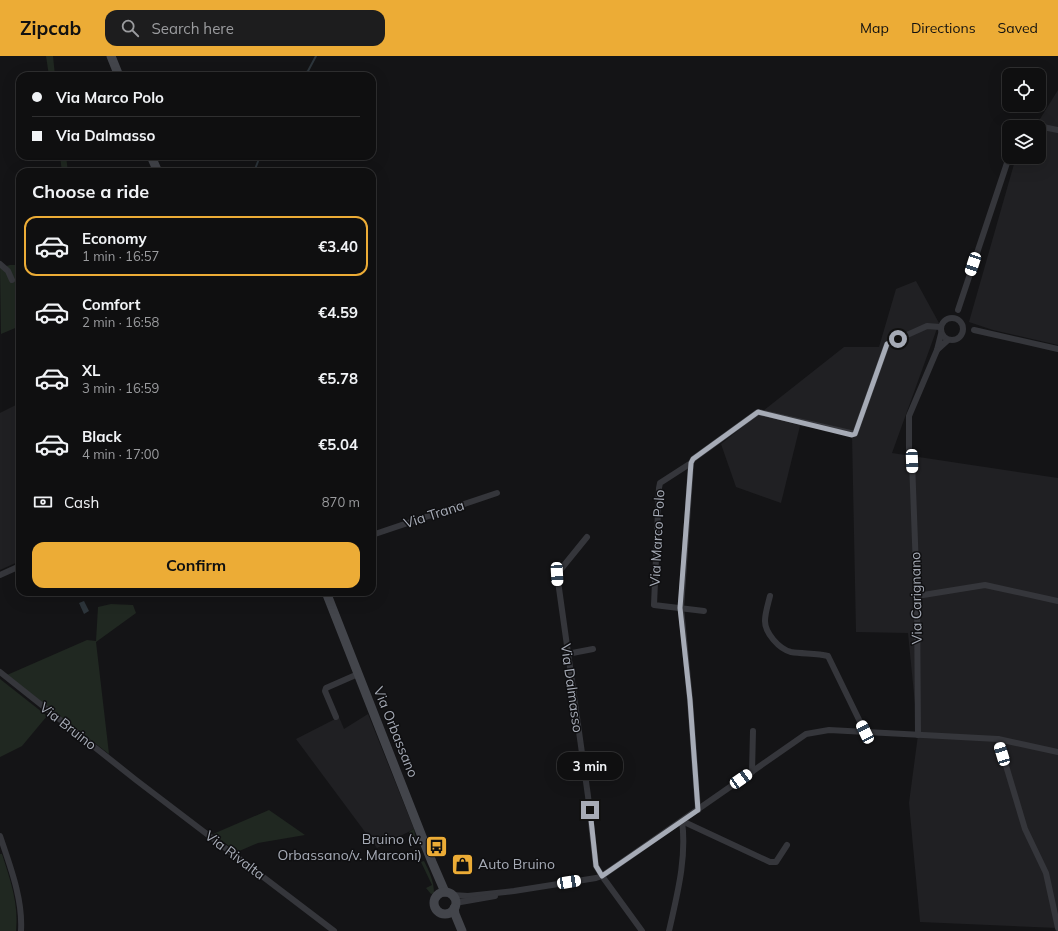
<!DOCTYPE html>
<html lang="en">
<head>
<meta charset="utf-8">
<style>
	body { margin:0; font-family:Mulish,sans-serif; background:#1d1d1e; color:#f1f3f6; height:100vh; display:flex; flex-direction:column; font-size:15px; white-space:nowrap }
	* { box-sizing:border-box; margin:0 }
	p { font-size:13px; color:#9b9c9f }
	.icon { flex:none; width:22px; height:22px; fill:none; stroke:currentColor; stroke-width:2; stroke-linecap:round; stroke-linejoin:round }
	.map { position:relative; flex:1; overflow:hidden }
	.side { position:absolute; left:16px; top:112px; width:360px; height:428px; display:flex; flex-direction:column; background:#0f0f10; border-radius:12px; box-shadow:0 4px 16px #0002,0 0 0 1px #2f2f30 }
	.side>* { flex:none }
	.top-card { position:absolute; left:16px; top:16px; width:360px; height:88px; border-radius:12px; box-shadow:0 4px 16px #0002,0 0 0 1px #2f2f30; display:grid; align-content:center; height:88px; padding:0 16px; background:#0f0f10 }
	.fabs { position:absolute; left:1002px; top:12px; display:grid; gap:8px }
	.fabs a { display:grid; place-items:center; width:44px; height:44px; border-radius:8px; background:#0f0f10; box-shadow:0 4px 16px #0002,0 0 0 1px #2f2f30; font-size:20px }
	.end { position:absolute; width:18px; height:18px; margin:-9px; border:5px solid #a6abb6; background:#111; box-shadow:0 0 0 2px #111 }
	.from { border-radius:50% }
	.bubble { position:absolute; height:28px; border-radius:12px; background:#0f0f10; box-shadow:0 4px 16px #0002,0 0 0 1px #2f2f30; font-size:13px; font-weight:700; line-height:28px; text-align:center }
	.car { position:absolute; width:12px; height:24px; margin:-12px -6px; border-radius:5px; box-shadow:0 0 3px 1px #0007; background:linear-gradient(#fff 24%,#345 0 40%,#fff 0 76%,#345 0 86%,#fff 0) }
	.top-card b { display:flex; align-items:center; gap:14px; height:38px; font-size:15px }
	.top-card b+b { border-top:1px solid #2f2f30 }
	.top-card i { width:10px; height:10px; background:#f1f3f6 }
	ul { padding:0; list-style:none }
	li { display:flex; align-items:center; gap:12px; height:60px; margin:0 8px 6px; padding:0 8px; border:2px solid transparent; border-radius:12px }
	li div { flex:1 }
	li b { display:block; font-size:15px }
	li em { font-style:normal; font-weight:700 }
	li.active { border-color:#ecac36 }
	li>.icon { width:36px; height:36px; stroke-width:1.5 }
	h2 { padding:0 16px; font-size:18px; line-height:48px }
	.pay { display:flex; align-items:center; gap:10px; height:44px; padding:0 16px; font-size:15px }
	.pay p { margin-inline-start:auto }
	.action { display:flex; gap:8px; margin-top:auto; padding:8px 16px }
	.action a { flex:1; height:46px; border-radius:12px; background:#ecac36; color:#111; font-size:16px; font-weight:700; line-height:46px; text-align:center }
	header { display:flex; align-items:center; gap:24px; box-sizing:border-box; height:56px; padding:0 20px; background:#ecac36; color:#111 }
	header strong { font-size:19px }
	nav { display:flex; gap:22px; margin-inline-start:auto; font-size:14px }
	.search { width:280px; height:36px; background:#1d1d1e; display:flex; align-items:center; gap:10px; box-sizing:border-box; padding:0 14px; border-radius:12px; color:#9b9c9f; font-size:15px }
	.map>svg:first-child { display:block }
	.built { fill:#202023 }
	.green { fill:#202821 }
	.water { fill:#2d353b }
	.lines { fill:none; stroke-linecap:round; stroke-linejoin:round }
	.stream { stroke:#2d353b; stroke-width:2 }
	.street { stroke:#35363b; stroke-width:6 }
	.secondary { stroke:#43454b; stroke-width:9 }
	.route { stroke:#a6abb6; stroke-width:5 }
	.labels { text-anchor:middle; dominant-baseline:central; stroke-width:3; stroke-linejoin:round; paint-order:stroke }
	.street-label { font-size:14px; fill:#a6abb6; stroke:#0f0f11 }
	.poi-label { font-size:14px; fill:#a6abb6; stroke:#0f0f11; text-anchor:end }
</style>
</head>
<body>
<header>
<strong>Zipcab</strong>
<div class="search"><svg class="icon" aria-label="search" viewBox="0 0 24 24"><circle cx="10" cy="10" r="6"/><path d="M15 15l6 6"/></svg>Search here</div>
<nav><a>Map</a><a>Directions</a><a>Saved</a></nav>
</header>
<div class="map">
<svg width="1058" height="875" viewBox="0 0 1058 875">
	<rect width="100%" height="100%" fill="#141416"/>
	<g class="built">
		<polygon points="1058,34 1058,289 993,274 969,266 1016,101 1039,101 1039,71 1035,71"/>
		<polygon points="916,225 939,267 892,397 1058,422 1058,872 920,866 909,747 918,679 908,577 856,576 852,379 800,370 781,447 736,431 721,388 844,291 879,291 896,233"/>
		<polygon points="20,347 20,505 0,514 0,357"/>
		<polygon points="368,658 414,773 377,792 296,683 339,661 344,673"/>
	</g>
	<g class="green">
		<polygon points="46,0 53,0 55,20 49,20"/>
		<polygon points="60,100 66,100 68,116 62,116"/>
		<polygon points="10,209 20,209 20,270 1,278 0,210 3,211"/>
		<polygon points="111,548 133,549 136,557 96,586 109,698 7,619 87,584 96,585 98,551"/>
		<polygon points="0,623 47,660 22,690 0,701"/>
		<polygon points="269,754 305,779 258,787 237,796 213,778"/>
		<polygon points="414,773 417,788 414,789 409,776"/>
		<path d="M0,798H2C10,823 19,848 16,875H0Z"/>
		<path d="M424,805C429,815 434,825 434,837L431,838L426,832L432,829L421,806Z"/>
	</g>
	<polygon class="water" points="84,545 89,555 84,558 79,547"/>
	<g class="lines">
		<g class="stream">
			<polyline points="300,20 308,15 316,0"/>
			<polyline points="254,116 260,100"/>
		</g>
		<g class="street">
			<polyline points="1026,71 1029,66 1038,70 1058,74"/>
			<polyline points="0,208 8,215 12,224"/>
			<polyline points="958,254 1009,101"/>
			<circle cx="952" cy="273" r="11"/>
			<polyline points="974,274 1058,293"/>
			<polyline points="941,278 937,294 948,284"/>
			<polyline points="909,394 909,360 937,294"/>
			<polyline points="912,405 917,540 918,679"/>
			<polyline points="691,407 681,552 690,644 698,754"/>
			<polyline points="372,479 497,437"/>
			<polyline points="587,481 557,518 588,740 596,810 602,820 642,875"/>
			<polyline points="0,519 20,510"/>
			<path d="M770,540C768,548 765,557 765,565C765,577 779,593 791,596C803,598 817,597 828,600L865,676"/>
			<polyline points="917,540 985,529 1058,545"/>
			<polyline points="704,555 654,549 659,432 660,427 691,407 693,403 758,356 855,378 887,288 927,270 940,271"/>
			<polyline points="567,598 593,593"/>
			<polyline points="0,616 136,724 334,875"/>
			<polyline points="336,661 325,635 326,632 358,618"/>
			<polyline points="998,683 1025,773 1046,817 1058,872"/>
			<polyline points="752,716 753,675"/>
			<polyline points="682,765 770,806 776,806 787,789"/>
			<path d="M0,780C10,810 23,843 21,875"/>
			<polyline points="452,839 468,840 514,835 596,822 602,820 806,678 829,674 998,683 1058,696"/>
			<polyline points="455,847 495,840"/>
			<path d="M669,875C677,839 687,802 682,765"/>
		</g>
		<g class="secondary">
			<polyline points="111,0 119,20"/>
			<polyline points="151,100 158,116"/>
			<polyline points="326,536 432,806 445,836"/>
			<circle cx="445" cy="847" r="11"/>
			<polyline points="454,852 455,858 462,875"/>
		</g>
	</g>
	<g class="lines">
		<polyline class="route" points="590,754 596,810 602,820 698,754 690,644 680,552 691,407 693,403 758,356 852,379 855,378 887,288 898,283"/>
	</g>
	<defs>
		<symbol id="bus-square" viewBox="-11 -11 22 22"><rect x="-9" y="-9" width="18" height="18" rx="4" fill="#ecac36" stroke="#0f0f11"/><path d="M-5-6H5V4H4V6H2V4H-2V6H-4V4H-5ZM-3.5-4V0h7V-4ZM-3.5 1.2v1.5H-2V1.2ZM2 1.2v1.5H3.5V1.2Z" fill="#111"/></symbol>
		<symbol id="shop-square" viewBox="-11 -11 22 22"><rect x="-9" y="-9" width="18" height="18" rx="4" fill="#ecac36" stroke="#0f0f11"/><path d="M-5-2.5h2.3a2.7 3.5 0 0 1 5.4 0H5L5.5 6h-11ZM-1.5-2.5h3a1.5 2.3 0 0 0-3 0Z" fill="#111"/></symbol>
	</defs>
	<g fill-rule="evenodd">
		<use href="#bus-square" x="424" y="778" width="25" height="25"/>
		<use href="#shop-square" x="450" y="796" width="25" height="25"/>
	</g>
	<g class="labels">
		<g class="street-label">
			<text transform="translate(434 458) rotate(-18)">Via Trana</text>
			<text transform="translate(657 482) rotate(-87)">Via Marco Polo</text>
			<text transform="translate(916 542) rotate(-91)">Via Carignano</text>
			<text transform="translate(572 632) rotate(82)">Via Dalmasso</text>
			<text transform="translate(68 670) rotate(38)">Via Bruino</text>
			<text transform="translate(396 676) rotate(68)">Via Orbassano</text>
			<text transform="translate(235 799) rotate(37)">Via Rivalta</text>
		</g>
		<g class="poi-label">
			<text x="422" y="783">Bruino (v.<tspan x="422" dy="16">Orbassano/v. Marconi)</tspan></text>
			<text x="478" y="808" text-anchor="start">Auto Bruino</text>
		</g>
	</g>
</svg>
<div class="fabs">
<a><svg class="icon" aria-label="locate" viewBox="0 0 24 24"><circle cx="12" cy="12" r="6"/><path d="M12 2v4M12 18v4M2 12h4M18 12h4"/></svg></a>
<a><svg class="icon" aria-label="layers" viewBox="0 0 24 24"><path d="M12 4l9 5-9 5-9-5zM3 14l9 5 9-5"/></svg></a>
</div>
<i class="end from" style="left:898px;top:283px"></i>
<i class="end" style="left:590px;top:754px"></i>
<div class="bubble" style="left:557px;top:696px;width:66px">3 min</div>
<i class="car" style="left:973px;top:208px;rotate:198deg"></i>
<i class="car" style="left:912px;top:405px;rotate:178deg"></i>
<i class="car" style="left:557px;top:518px;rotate:177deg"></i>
<i class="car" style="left:865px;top:676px;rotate:334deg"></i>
<i class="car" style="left:1002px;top:698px;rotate:343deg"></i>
<i class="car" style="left:741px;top:723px;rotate:55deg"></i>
<i class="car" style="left:569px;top:826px;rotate:81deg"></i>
<div class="top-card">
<b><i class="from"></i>Via Marco Polo</b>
<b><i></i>Via Dalmasso</b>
</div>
<section class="side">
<h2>Choose a ride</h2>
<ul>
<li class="active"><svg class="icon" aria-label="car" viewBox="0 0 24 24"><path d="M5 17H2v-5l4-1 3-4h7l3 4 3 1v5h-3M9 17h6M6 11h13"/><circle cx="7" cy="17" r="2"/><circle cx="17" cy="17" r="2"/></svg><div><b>Economy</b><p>1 min · 16:57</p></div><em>€3.40</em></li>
<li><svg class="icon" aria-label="car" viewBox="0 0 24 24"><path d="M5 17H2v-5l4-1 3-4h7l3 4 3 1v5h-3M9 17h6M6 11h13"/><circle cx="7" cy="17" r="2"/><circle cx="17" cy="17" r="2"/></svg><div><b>Comfort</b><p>2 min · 16:58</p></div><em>€4.59</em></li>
<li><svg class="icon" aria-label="car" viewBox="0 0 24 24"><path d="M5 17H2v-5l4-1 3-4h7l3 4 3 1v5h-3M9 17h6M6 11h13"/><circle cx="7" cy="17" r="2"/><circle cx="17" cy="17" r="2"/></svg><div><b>XL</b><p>3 min · 16:59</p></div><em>€5.78</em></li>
<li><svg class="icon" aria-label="car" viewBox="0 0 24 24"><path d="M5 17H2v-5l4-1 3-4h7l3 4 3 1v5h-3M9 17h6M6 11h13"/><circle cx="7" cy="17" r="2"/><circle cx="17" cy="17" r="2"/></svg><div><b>Black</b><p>4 min · 17:00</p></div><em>€5.04</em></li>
</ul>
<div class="pay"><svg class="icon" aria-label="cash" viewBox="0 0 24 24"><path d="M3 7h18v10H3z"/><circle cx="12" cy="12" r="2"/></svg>Cash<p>870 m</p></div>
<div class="action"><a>Confirm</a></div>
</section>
</div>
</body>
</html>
